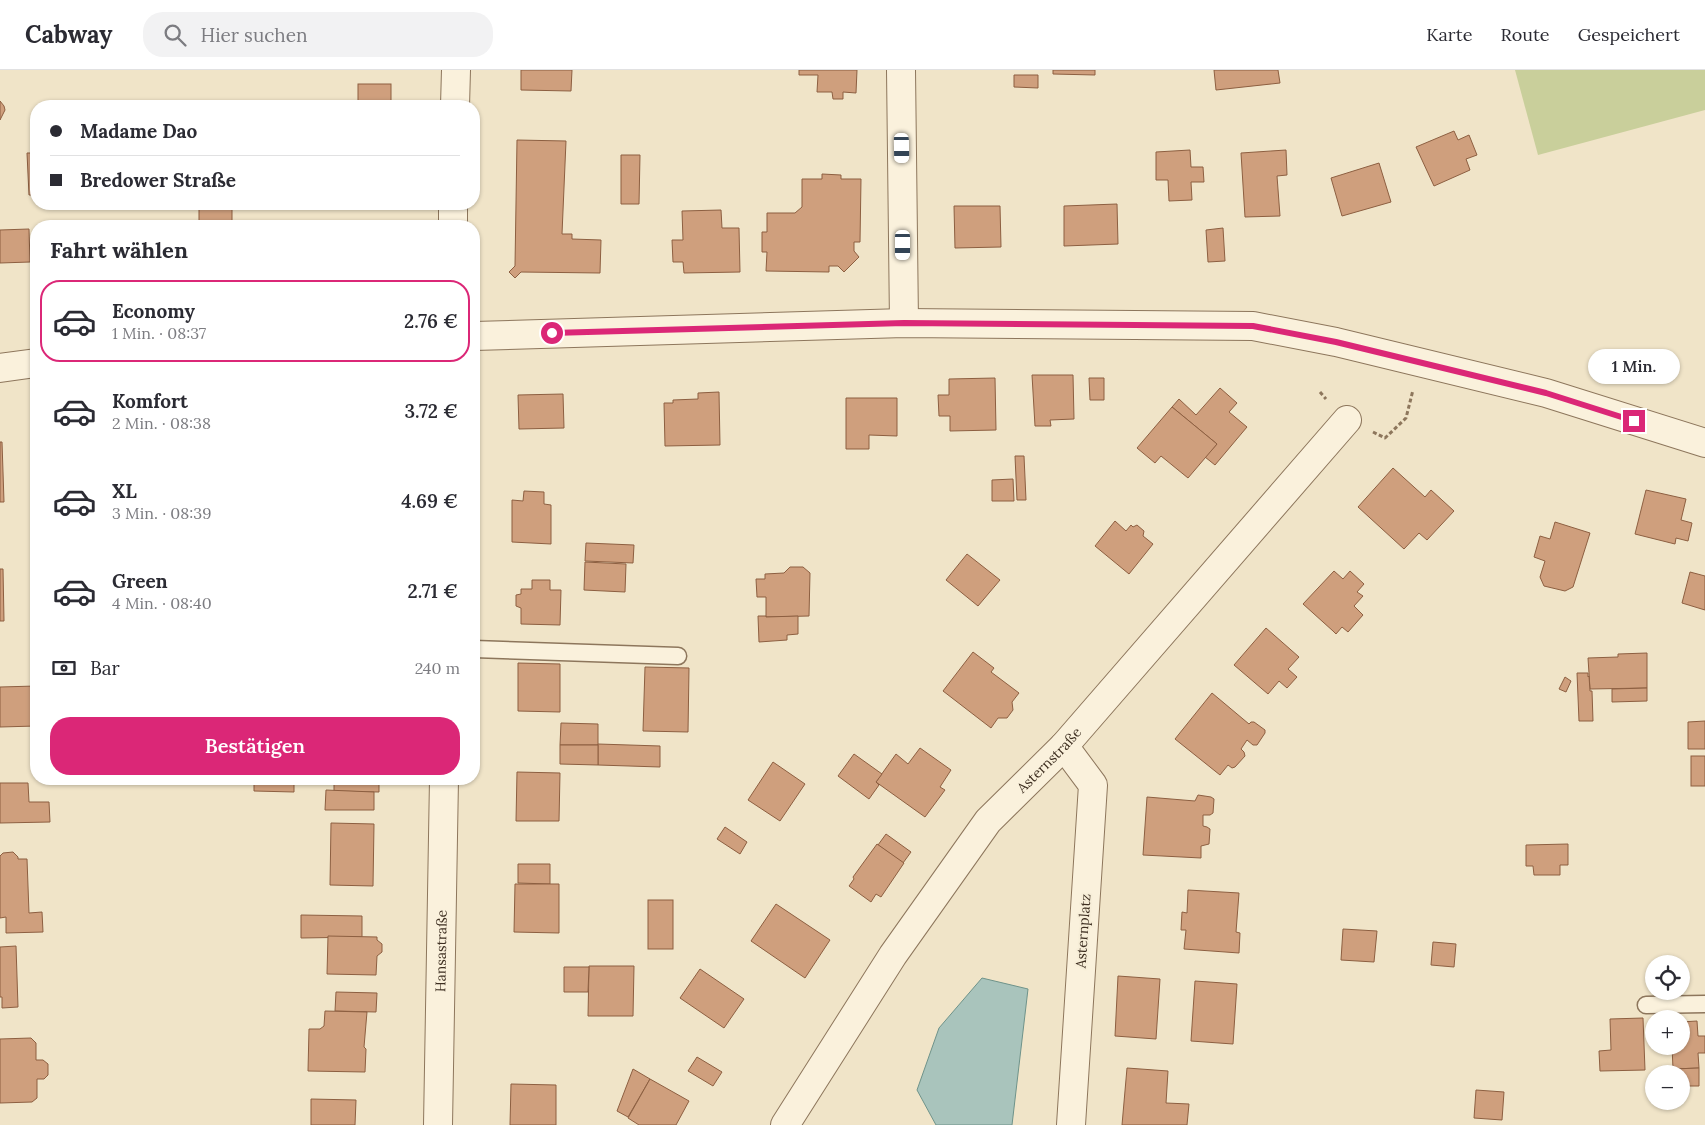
<!DOCTYPE html>
<html lang="de">
<head>
<meta charset="utf-8">
<style>
	body { margin:0; font-family:Lora,serif; background:#f2f2f3; color:#2b2b33; height:100vh; display:flex; flex-direction:column; font-size:19px; white-space:nowrap }
	* { box-sizing:border-box; margin:0 }
	p { font-size:16px; color:#7c7c81 }
	.icon { flex:none; width:28px; height:28px; fill:none; stroke:currentColor; stroke-width:2; stroke-linecap:round; stroke-linejoin:round }
	.map { position:relative; flex:1; overflow:hidden }
	.sheet { position:absolute; left:30px; top:150px; width:450px; height:565px; display:flex; flex-direction:column; background:#fff; border-radius:20px; box-shadow:0 1px 4px #0004 }
	.sheet>* { flex:none }
	.banner { position:absolute; left:30px; top:30px; width:450px; height:110px; border-radius:20px; box-shadow:0 1px 4px #0004; display:grid; align-content:center; height:110px; padding:0 20px; background:#fff }
	.buttons { position:absolute; left:1645px; top:885px; display:grid; gap:10px }
	.buttons a { display:grid; place-items:center; width:45px; height:45px; border-radius:50%; background:#fff; box-shadow:0 1px 4px #0004; font-size:25px }
	.end { position:absolute; width:22px; height:22px; margin:-11px; border:6px solid #db2777; background:#fff; box-shadow:0 0 0 2px #fff }
	.from { border-radius:50% }
	.bubble { position:absolute; height:35px; border-radius:18px; background:#fff; box-shadow:0 1px 4px #0004; font-size:16px; font-weight:600; line-height:35px; text-align:center }
	.car { position:absolute; width:15px; height:30px; margin:-15px -8px; border-radius:6px; box-shadow:0 0 4px 1px #0007; background:linear-gradient(#fff 24%,#345 0 40%,#fff 0 76%,#345 0 86%,#fff 0) }
	.banner b { display:flex; align-items:center; gap:18px; height:48px; font-size:19px }
	.banner b+b { border-top:1px solid #e1e1e2 }
	.banner i { width:12px; height:12px; background:#2b2b33 }
	ul { padding:0; list-style:none }
	li { display:flex; align-items:center; gap:15px; height:82px; margin:0 10px 8px; padding:0 10px; border:2px solid transparent; border-radius:20px }
	li div { flex:1 }
	li b { display:block; font-size:19px }
	li em { font-style:normal; font-weight:600 }
	li.active { border-color:#db2777 }
	li>.icon { width:45px; height:45px; stroke-width:1.5 }
	h2 { padding:0 20px; font-size:22px; line-height:60px }
	.pay { display:flex; align-items:center; gap:12px; height:55px; padding:0 20px; font-size:19px }
	.pay p { margin-inline-start:auto }
	.button { display:flex; gap:10px; margin-top:auto; padding:10px 20px }
	.button a { flex:1; height:58px; border-radius:20px; background:#db2777; color:#fff; font-size:20px; font-weight:600; line-height:58px; text-align:center }
	header { display:flex; align-items:center; gap:30px; box-sizing:border-box; height:70px; padding:0 25px; background:#fff; border-bottom:1px solid #e1e1e2 }
	header strong { font-size:24px }
	nav { display:flex; gap:28px; margin-inline-start:auto; font-size:18px }
	.search { width:350px; height:45px; background:#f2f2f3; display:flex; align-items:center; gap:12px; box-sizing:border-box; padding:0 18px; border-radius:20px; color:#7c7c81; font-size:19px }
	.map>svg:first-child { display:block }
	.green { fill:#c9cf9b }
	.water { fill:#a9c4bc; stroke:#6f938a }
	.building { fill:#cf9f7d; stroke:#8d5f41 }
	.lines { fill:none; stroke-linecap:round; stroke-linejoin:round }
	.service-casing { stroke:#8d765c; stroke-width:19 }
	.minor-casing { stroke:#8d765c; stroke-width:30 }
	.path { stroke:#8d765c; stroke-width:3; stroke-dasharray:4 2.5; stroke-linecap:butt }
	.service { stroke:#faf1dc; stroke-width:16 }
	.minor { stroke:#faf1dc; stroke-width:28 }
	.route { stroke:#db2777; stroke-width:6 }
	.labels { text-anchor:middle; dominant-baseline:central; stroke-width:4; stroke-linejoin:round; paint-order:stroke }
	.street-label { font-size:14px; fill:#3d2e20; stroke:#f7eed8 }
</style>
</head>
<body>
<header>
<strong>Cabway</strong>
<div class="search"><svg class="icon" aria-label="search" viewBox="0 0 24 24"><circle cx="10" cy="10" r="6"/><path d="M15 15l6 6"/></svg>Hier suchen</div>
<nav><a>Karte</a><a>Route</a><a>Gespeichert</a></nav>
</header>
<div class="map">
<svg width="1705" height="1055" viewBox="0 0 1705 1055">
	<rect width="100%" height="100%" fill="#f0e4c8"/>
	<polygon class="green" points="1515,0 1705,0 1705,40 1538,85"/>
	<polygon class="water" points="982,908 1028,919 1012,1055 936,1055 917,1020 939,958"/>
	<g class="building">
		<polygon points="521,0 572,0 571,21 521,20"/>
		<polygon points="799,0 857,0 856,23 843,22 843,29 833,29 832,22 817,22 818,5 799,5"/>
		<polygon points="1053,0 1095,0 1095,5 1053,4"/>
		<polygon points="1214,0 1278,0 1280,13 1216,20"/>
		<polygon points="1014,5 1038,5 1038,18 1014,17"/>
		<rect x="358" y="14" width="33" height="22"/>
		<polygon points="0,31 4,36 5,40 0,50"/>
		<polygon points="1454,61 1458,70 1469,65 1477,85 1466,89 1470,100 1434,116 1416,77"/>
		<polygon points="517,70 566,71 562,164 572,164 572,169 601,170 600,203 521,202 515,208 509,202 515,196"/>
		<polygon points="1190,80 1191,97 1203,97 1204,112 1191,112 1192,130 1169,131 1168,110 1156,110 1156,82"/>
		<polygon points="1286,80 1287,105 1277,106 1280,146 1245,147 1241,83"/>
		<polygon points="27,83 36,83 36,125 29,125"/>
		<polygon points="621,85 640,85 639,134 621,134"/>
		<polygon points="1379,93 1391,132 1342,146 1331,108"/>
		<polygon points="822,104 841,105 841,109 861,109 860,172 854,172 854,181 859,187 844,202 838,196 829,196 829,202 766,201 767,182 762,182 762,162 767,162 767,143 795,143 802,137 802,109 822,109"/>
		<polygon points="1117,134 1118,174 1064,176 1064,136"/>
		<polygon points="954,136 1000,136 1001,177 955,178"/>
		<rect x="199" y="139" width="33" height="17"/>
		<polygon points="721,140 722,158 739,158 740,202 684,203 683,192 673,192 672,170 683,170 682,141"/>
		<polygon points="361,154 392,154 391,156 361,156"/>
		<polygon points="1223,158 1225,191 1208,192 1206,160"/>
		<polygon points="29,159 30,192 0,193 0,160"/>
		<polygon points="1032,305 1073,305 1074,349 1050,350 1051,356 1035,356"/>
		<polygon points="995,308 996,360 950,361 950,346 939,346 938,325 949,325 949,309"/>
		<polygon points="1089,308 1104,308 1104,330 1090,330"/>
		<polygon points="1220,318 1237,333 1229,342 1247,357 1215,395 1205,387 1217,374 1172,337 1179,329 1196,345"/>
		<polygon points="719,322 720,375 665,376 664,333 673,333 673,330 698,329 698,323"/>
		<polygon points="563,324 564,358 519,359 518,325"/>
		<polygon points="846,328 897,328 897,366 869,365 869,379 846,379"/>
		<polygon points="1172,337 1217,374 1188,408 1161,386 1155,393 1137,378"/>
		<polygon points="0,372 2,372 4,432 0,432"/>
		<polygon points="1015,386 1024,386 1026,430 1017,430"/>
		<polygon points="1393,398 1425,427 1431,420 1454,441 1427,470 1419,463 1404,479 1358,437"/>
		<polygon points="1013,409 1014,431 992,431 992,410"/>
		<polygon points="1646,420 1686,429 1681,450 1692,453 1688,471 1676,468 1675,474 1635,464"/>
		<polygon points="524,421 544,422 544,434 551,435 551,474 512,472 512,430 523,431"/>
		<polygon points="1115,451 1126,461 1131,455 1133,457 1137,455 1144,461 1143,466 1153,474 1129,504 1095,476"/>
		<polygon points="1555,452 1590,463 1573,517 1565,521 1544,516 1540,507 1545,491 1534,487 1540,466 1550,469"/>
		<polygon points="586,473 634,475 633,493 585,491"/>
		<polygon points="967,484 1000,510 978,536 946,510"/>
		<polygon points="585,492 626,494 625,522 584,520"/>
		<polygon points="790,497 803,497 810,503 809,546 766,547 766,527 757,527 756,509 765,509 765,504 784,503"/>
		<polygon points="0,499 3,499 4,551 0,551"/>
		<polygon points="1334,501 1343,509 1350,501 1364,514 1357,522 1363,526 1354,536 1363,545 1348,562 1342,557 1336,564 1333,561 1303,534"/>
		<polygon points="1690,502 1705,506 1705,540 1682,533"/>
		<polygon points="532,510 550,510 550,520 561,520 560,555 521,554 521,538 516,536 516,525 521,524 521,519 532,519"/>
		<polygon points="758,546 766,546 766,547 798,546 798,564 787,565 787,570 759,572"/>
		<polygon points="1266,558 1299,587 1288,599 1297,607 1287,618 1279,611 1268,624 1234,595"/>
		<polygon points="973,582 994,598 991,602 1019,623 1012,632 1013,640 1007,648 998,648 991,658 943,621"/>
		<polygon points="1647,583 1647,618 1590,619 1588,588 1618,587 1618,584"/>
		<polygon points="518,593 560,594 560,642 518,641"/>
		<polygon points="645,597 689,598 688,662 643,661"/>
		<polygon points="1577,603 1588,603 1588,607 1589,606 1590,621 1592,621 1593,651 1579,651"/>
		<polygon points="1565,607 1571,611 1566,622 1559,619"/>
		<polygon points="36,616 36,656 0,657 0,617"/>
		<polygon points="1647,618 1647,631 1612,632 1612,619"/>
		<polygon points="1212,623 1249,654 1251,652 1254,652 1265,660 1265,663 1257,675 1253,675 1247,670 1241,679 1244,682 1245,686 1235,697 1232,698 1228,695 1220,705 1175,669"/>
		<polygon points="1705,651 1705,679 1688,679 1688,652"/>
		<polygon points="561,653 598,654 598,675 560,675"/>
		<polygon points="598,674 660,676 660,697 598,695"/>
		<polygon points="560,675 598,675 598,695 560,694"/>
		<polygon points="920,678 951,700 940,717 945,720 925,747 876,712 896,684 908,694"/>
		<polygon points="854,684 882,704 876,712 879,715 869,729 838,706"/>
		<rect x="1691" y="686" width="14" height="30"/>
		<polygon points="773,692 805,714 780,751 748,730"/>
		<polygon points="517,702 560,703 559,751 516,751"/>
		<polygon points="254,709 294,709 294,722 254,721"/>
		<polygon points="334,709 379,709 379,722 334,721"/>
		<polygon points="0,713 28,713 29,732 49,732 50,752 0,753"/>
		<polygon points="326,720 374,722 374,740 325,740"/>
		<polygon points="1198,725 1211,727 1214,729 1213,743 1210,745 1203,745 1203,756 1207,757 1210,759 1209,774 1201,776 1201,788 1143,785 1147,727 1195,731"/>
		<polygon points="331,753 374,754 373,816 330,815"/>
		<polygon points="725,757 747,772 740,784 717,769"/>
		<polygon points="886,764 911,782 903,793 878,775"/>
		<polygon points="877,774 904,793 881,827 876,824 871,832 849,816 854,809 853,807"/>
		<polygon points="1568,774 1568,795 1560,795 1560,805 1534,805 1533,796 1526,796 1526,775"/>
		<polygon points="13,782 18,787 18,789 27,789 29,843 42,842 43,862 6,863 6,847 0,848 0,786 3,783"/>
		<polygon points="518,794 550,794 550,814 518,813"/>
		<polygon points="515,814 559,814 559,863 514,862"/>
		<polygon points="1188,820 1239,823 1236,862 1240,863 1239,883 1184,879 1186,860 1181,860 1182,842 1187,843"/>
		<rect x="648" y="830" width="25" height="49"/>
		<polygon points="776,834 830,870 805,908 751,871"/>
		<polygon points="301,845 362,846 362,867 301,868"/>
		<polygon points="1343,859 1377,861 1374,892 1341,890"/>
		<polygon points="328,866 377,867 377,870 382,874 382,882 377,886 376,905 327,904"/>
		<polygon points="1433,872 1456,874 1454,897 1431,895"/>
		<polygon points="16,876 18,937 2,938 2,927 0,927 0,877"/>
		<polygon points="589,896 634,896 633,946 588,946"/>
		<polygon points="564,897 589,897 588,922 564,922"/>
		<polygon points="700,899 744,929 724,958 680,928"/>
		<polygon points="1118,906 1160,909 1156,969 1115,966"/>
		<polygon points="1195,911 1237,914 1233,974 1191,971"/>
		<polygon points="336,922 377,923 376,942 335,941"/>
		<polygon points="325,941 367,942 364,977 366,979 365,1002 308,1001 309,959 320,959 324,956"/>
		<polygon points="1643,948 1645,1000 1600,1001 1599,981 1611,980 1610,949"/>
		<polygon points="1697,951 1698,966 1705,966 1705,983 1698,983 1699,998 1673,999 1672,976 1681,976 1681,952"/>
		<polygon points="31,968 36,973 36,990 43,990 48,994 48,1005 44,1009 37,1009 37,1028 32,1032 0,1033 0,969"/>
		<polygon points="697,987 722,1002 713,1016 688,1001"/>
		<polygon points="1127,998 1168,1001 1166,1033 1189,1034 1187,1055 1122,1055"/>
		<polygon points="1699,998 1699,1016 1681,1016 1681,1004 1673,1004 1673,999"/>
		<polygon points="633,999 650,1009 628,1047 617,1041"/>
		<polygon points="650,1009 689,1031 676,1055 639,1055 628,1048"/>
		<polygon points="511,1014 556,1015 556,1055 510,1055"/>
		<polygon points="1476,1020 1504,1022 1502,1050 1474,1048"/>
		<polygon points="311,1029 356,1030 355,1055 311,1055"/>
	</g>
	<g class="lines">
		<defs>
			<g id="service">
				<polyline points="474,579 678,586"/>
				<polyline points="1646,935 1705,934"/>
			</g>
			<g id="minor">
				<polyline points="901,0 904,253"/>
				<polyline points="455,36 456,0"/>
				<polyline points="453,156 453,134"/>
				<polyline points="474,266 904,253 1253,256 1336,272 1546,323 1705,373"/>
				<polyline points="0,298 36,293"/>
				<polyline points="1064,676 1093,715 1071,1055"/>
				<path id="s1" d="M438,1055L444,709"/>
				<path id="s2" d="M785,1055L893,885L988,751L1064,676L1347,350"/>
			</g>
		</defs>
		<use href="#service" class="service-casing"/>
		<use href="#minor" class="minor-casing"/>
		<g class="path">
			<polyline points="1320,322 1326,329"/>
			<polyline points="1373,362 1385,368 1406,348 1413,320"/>
		</g>
		<use href="#service" class="service"/>
		<use href="#minor" class="minor"/>
	</g>
	<g class="lines">
		<polyline class="route" points="552,263 904,253 1253,256 1336,272 1546,323 1634,351"/>
	</g>
	<g class="labels">
		<g class="street-label">
			<text stroke="none"><textPath href="#s2" startOffset="452">Asternstraße</textPath></text>
			<text transform="translate(1083 861) rotate(-86)">Asternplatz</text>
			<text stroke="none"><textPath href="#s1" startOffset="174">Hansastraße</textPath></text>
		</g>
	</g>
</svg>
<div class="buttons">
<a><svg class="icon" aria-label="locate" viewBox="0 0 24 24"><circle cx="12" cy="12" r="6"/><path d="M12 2v4M12 18v4M2 12h4M18 12h4"/></svg></a>
<a>+</a>
<a>−</a>
</div>
<i class="end from" style="left:552px;top:263px"></i>
<i class="end" style="left:1634px;top:351px"></i>
<div class="bubble" style="left:1588px;top:279px;width:92px">1 Min.</div>
<i class="car" style="left:902px;top:78px;rotate:179deg"></i>
<i class="car" style="left:903px;top:175px;rotate:180deg"></i>
<div class="banner">
<b><i class="from"></i>Madame Dao</b>
<b><i></i>Bredower Straße</b>
</div>
<section class="sheet">
<h2>Fahrt wählen</h2>
<ul>
<li class="active"><svg class="icon" aria-label="car" viewBox="0 0 24 24"><path d="M5 17H2v-5l4-1 3-4h7l3 4 3 1v5h-3M9 17h6M6 11h13"/><circle cx="7" cy="17" r="2"/><circle cx="17" cy="17" r="2"/></svg><div><b>Economy</b><p>1 Min. · 08:37</p></div><em>2.76 €</em></li>
<li><svg class="icon" aria-label="car" viewBox="0 0 24 24"><path d="M5 17H2v-5l4-1 3-4h7l3 4 3 1v5h-3M9 17h6M6 11h13"/><circle cx="7" cy="17" r="2"/><circle cx="17" cy="17" r="2"/></svg><div><b>Komfort</b><p>2 Min. · 08:38</p></div><em>3.72 €</em></li>
<li><svg class="icon" aria-label="car" viewBox="0 0 24 24"><path d="M5 17H2v-5l4-1 3-4h7l3 4 3 1v5h-3M9 17h6M6 11h13"/><circle cx="7" cy="17" r="2"/><circle cx="17" cy="17" r="2"/></svg><div><b>XL</b><p>3 Min. · 08:39</p></div><em>4.69 €</em></li>
<li><svg class="icon" aria-label="car" viewBox="0 0 24 24"><path d="M5 17H2v-5l4-1 3-4h7l3 4 3 1v5h-3M9 17h6M6 11h13"/><circle cx="7" cy="17" r="2"/><circle cx="17" cy="17" r="2"/></svg><div><b>Green</b><p>4 Min. · 08:40</p></div><em>2.71 €</em></li>
</ul>
<div class="pay"><svg class="icon" aria-label="cash" viewBox="0 0 24 24"><path d="M3 7h18v10H3z"/><circle cx="12" cy="12" r="2"/></svg>Bar<p>240 m</p></div>
<div class="button"><a>Bestätigen</a></div>
</section>
</div>
</body>
</html>
